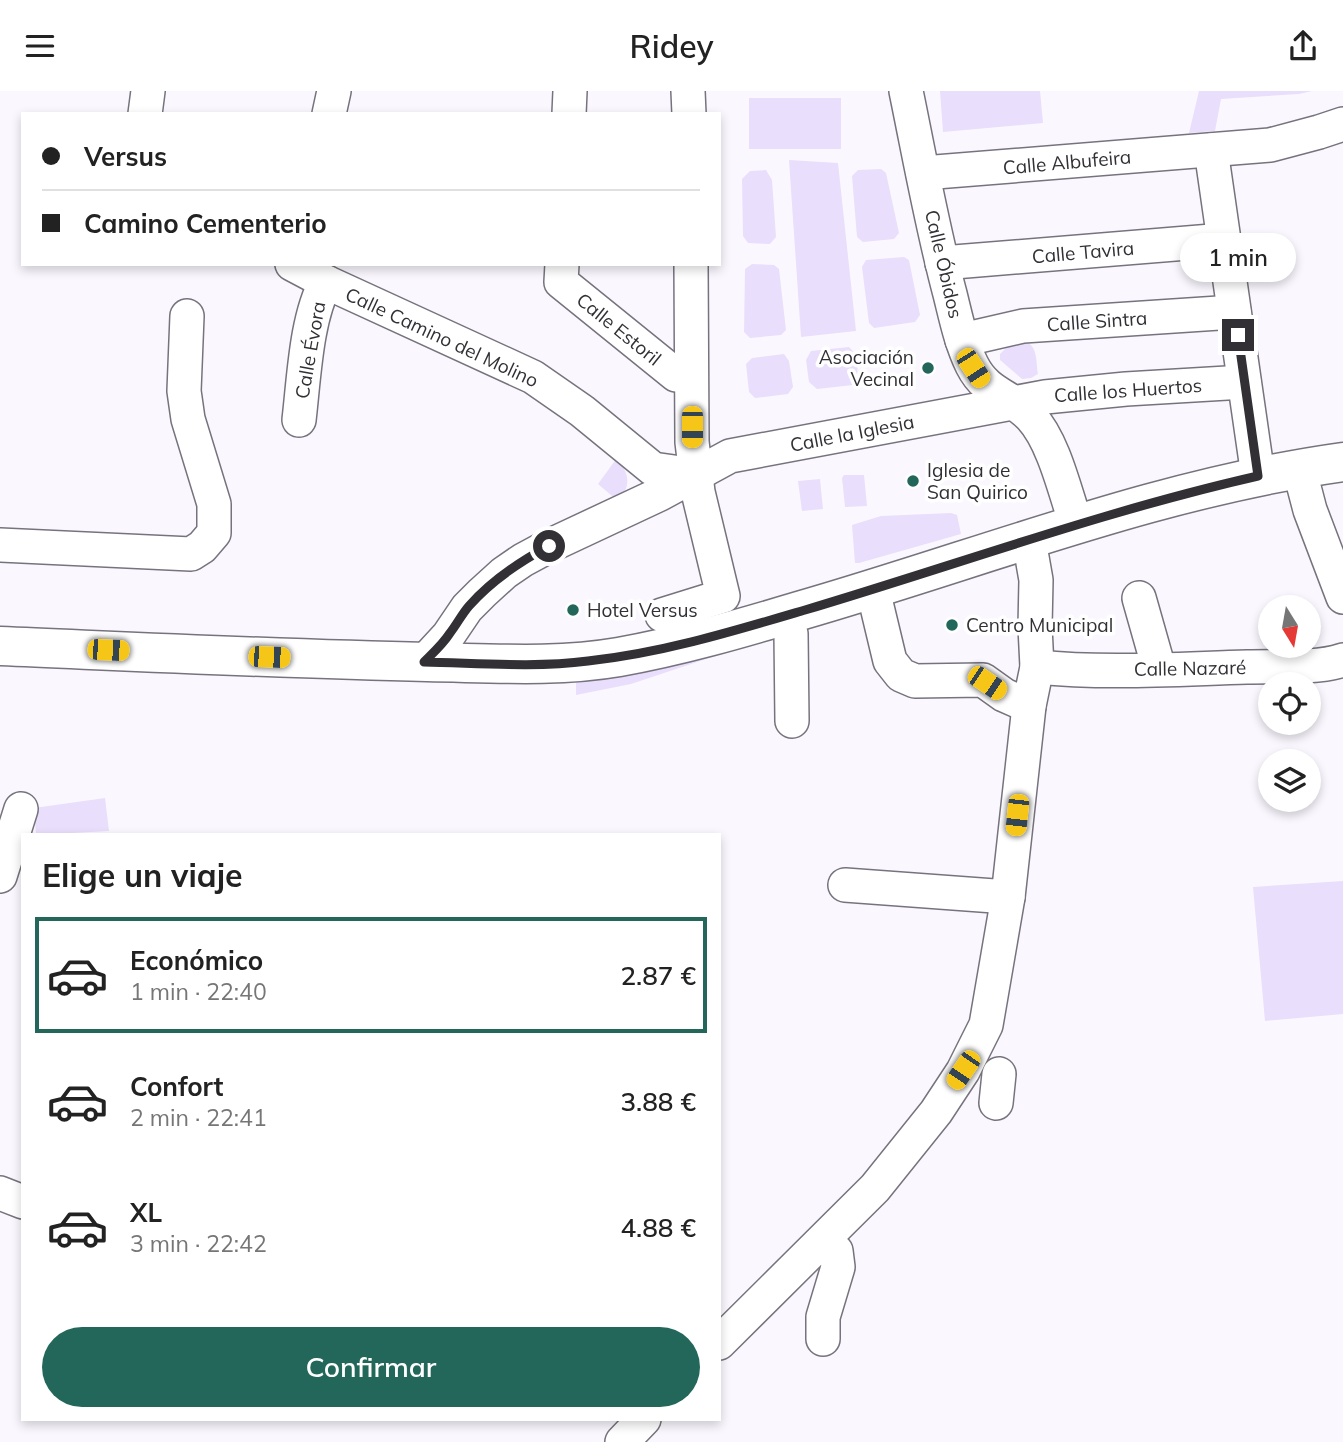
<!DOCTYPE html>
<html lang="es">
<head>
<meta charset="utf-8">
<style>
	body { margin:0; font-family:Mulish,sans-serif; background:#f6f6f6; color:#222; height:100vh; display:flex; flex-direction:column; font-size:26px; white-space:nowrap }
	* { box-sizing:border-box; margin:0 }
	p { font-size:23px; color:#767676 }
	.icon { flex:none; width:38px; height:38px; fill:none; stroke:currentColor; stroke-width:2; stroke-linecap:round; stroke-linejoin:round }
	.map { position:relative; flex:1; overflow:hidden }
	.panel { position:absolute; left:21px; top:742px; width:700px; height:588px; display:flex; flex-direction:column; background:#fff; border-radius:0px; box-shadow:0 4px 10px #0003 }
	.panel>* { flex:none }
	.hud { position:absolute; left:21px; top:21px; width:700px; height:154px; border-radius:0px; box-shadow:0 4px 10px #0003; display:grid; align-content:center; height:154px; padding:0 21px; background:#fff }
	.needle { width:46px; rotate:169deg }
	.controls { position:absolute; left:1258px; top:504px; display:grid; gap:14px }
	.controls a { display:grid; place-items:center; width:63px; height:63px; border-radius:50%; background:#fff; box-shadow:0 4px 10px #0003; font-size:35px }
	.end { position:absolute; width:32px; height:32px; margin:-16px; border:9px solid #323035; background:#fff; box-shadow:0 0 0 4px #fff }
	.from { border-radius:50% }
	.bubble { position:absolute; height:49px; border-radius:24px; background:#fff; box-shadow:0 4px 10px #0003; font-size:23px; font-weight:600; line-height:49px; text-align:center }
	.car { position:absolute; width:21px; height:42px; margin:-21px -10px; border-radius:9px; box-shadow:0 0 5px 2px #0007; background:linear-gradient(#f5c518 24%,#345 0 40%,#f5c518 0 76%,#345 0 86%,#f5c518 0) }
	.hud b { display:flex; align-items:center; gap:24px; height:66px; font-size:26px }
	.hud b+b { border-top:2px solid #e0e0e0 }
	.hud i { width:18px; height:18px; background:#222 }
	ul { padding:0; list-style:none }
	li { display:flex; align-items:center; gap:21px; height:116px; margin:0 14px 10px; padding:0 7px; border:4px solid transparent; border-radius:0px }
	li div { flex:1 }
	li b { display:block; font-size:26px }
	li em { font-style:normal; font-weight:600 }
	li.current { border-color:#226759 }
	li>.icon { width:63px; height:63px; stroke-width:1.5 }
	h2 { padding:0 21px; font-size:32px; line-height:84px }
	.button { display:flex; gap:14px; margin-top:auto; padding:14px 21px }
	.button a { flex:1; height:80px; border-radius:42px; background:#226759; color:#fff; font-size:28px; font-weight:600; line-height:80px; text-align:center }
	header { display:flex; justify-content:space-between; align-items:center; height:91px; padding:0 21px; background:#fff; font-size:32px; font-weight:600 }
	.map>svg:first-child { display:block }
	.green { fill:#e9defc }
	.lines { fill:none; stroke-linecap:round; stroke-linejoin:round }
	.minor-casing { stroke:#77737e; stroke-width:36 }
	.highway-casing { stroke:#77737e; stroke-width:41 }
	.minor { stroke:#fff; stroke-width:33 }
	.highway { stroke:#fff; stroke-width:38 }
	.route { stroke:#323035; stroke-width:9 }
	.poi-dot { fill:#226759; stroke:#fff; stroke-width:2.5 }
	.labels { text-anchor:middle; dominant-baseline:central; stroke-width:7; stroke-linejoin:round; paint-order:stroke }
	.street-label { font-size:19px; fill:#323035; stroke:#fff }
	.poi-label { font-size:19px; fill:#323035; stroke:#fff; text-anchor:start }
</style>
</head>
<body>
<header><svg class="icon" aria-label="menu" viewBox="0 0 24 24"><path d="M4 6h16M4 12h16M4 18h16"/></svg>Ridey<svg class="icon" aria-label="share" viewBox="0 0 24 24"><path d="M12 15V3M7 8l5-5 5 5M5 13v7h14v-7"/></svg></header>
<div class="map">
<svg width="1343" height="1351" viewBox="0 0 1343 1351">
	<rect width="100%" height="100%" fill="#faf8fe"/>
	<g class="green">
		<polygon points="940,0 1040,0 1043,32 943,41"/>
		<polygon points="1199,0 1312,0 1299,3 1221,8 1215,40 1189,42"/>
		<rect x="749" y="7" width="92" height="51"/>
		<polygon points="789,69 838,72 856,240 801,246"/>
		<polygon points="881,78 886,82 899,142 894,148 863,151 857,146 852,85 858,79"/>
		<polygon points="766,79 772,89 776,146 770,153 748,152 743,145 742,88 750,80"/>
		<polygon points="904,166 909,169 920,224 915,231 874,237 869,232 862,176 866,169"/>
		<polygon points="752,173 774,174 779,178 786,239 781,244 750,247 744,241 745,178"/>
		<path d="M1027,251C1038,257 1036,272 1038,283L1031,287L1022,288L1000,269V263L1010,253Z"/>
		<path d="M849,256C859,265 860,282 853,294L817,298L809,291L806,269L811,260Z"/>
		<polygon points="784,263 789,270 793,296 788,303 755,307 749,301 746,273 752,267"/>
		<path d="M617,367C629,383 632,394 618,410L598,393Z"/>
		<polygon points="844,384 864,384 867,415 845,416 842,387"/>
		<polygon points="820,388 823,418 802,420 798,390"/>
		<polygon points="951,422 957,424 961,443 859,472 855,472 852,434 881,425"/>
		<polygon points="739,557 631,593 576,604 576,589"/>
		<polygon points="105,707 109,740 36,744 34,717"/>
		<polygon points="1343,790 1343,923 1265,930 1253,796"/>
	</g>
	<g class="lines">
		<defs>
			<g id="minor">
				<polyline points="688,0 689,23"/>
				<path d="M906,0C920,68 932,136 950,203C956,227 961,252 972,274C987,304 1011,304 1031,326C1054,351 1065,401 1076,433"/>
				<polyline points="145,23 148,0"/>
				<polyline points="329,23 334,0"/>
				<polyline points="569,23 570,0"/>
				<polyline points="1211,59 1258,385"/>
				<polyline points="923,82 1270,54 1319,41 1343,33"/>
				<polyline points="942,172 1224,149"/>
				<polyline points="292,173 326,191 533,286 582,320 653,378 695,384"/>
				<polyline points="562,173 561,191 676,284"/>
				<polyline points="962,249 1023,235 1234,221"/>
				<path d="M299,329C304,287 306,227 326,191"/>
				<polyline points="1299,377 1310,419 1343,506"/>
				<polyline points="0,454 191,463 202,456 214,442 214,413 188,328 184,300 187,225"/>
				<polyline points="873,499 890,570 901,584 915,590 983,589 1004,604 1029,615"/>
				<polyline points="1139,507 1156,567"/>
				<polyline points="662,524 723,505 698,401 692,351 691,173"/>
				<polyline points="786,524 791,543 792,630"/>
				<polyline points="424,571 448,545 467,517 482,502 504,482 523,469 549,455 660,403 730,365 1045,306 1126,298 1244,291"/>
				<path d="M1037,576C1106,583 1177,578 1247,576C1274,575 1317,578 1343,569"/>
				<polyline points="0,785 21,718"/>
				<polyline points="845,794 1008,806"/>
				<polyline points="996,1012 999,983"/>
				<polyline points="0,1102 23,1111"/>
				<polyline points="823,1248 823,1226 838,1176 836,1160"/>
				<polyline points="719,1252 875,1097 936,1021 963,980 986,934 1008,806 1029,615 1037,576 1035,536 1036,489 1029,449"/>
				<polyline points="622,1351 644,1328"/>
			</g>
			<path id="highway" d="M0,555C142,561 284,568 427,571C491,572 555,577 619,566C680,555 739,538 799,520C980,468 1156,397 1343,371"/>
		</defs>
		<use href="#minor" class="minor-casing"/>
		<use href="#highway" class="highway-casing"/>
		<use href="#minor" class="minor"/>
		<use href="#highway" class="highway"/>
	</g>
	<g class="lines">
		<path class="route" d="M549,455C519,471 492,489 469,515C462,523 457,533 450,542C443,553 433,562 424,571C478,572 534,577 588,570C662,562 734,540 805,519C956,474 1104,420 1258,385L1238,244"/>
	</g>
	<g class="poi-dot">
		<circle cx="928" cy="277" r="7"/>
		<circle cx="913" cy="390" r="7"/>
		<circle cx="573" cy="519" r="7"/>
		<circle cx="952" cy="534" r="7"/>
	</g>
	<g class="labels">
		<g class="street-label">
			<text transform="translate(1067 71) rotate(-5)">Calle Albufeira</text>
			<text transform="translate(1083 161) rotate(-5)">Calle Tavira</text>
			<text transform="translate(944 173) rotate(77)">Calle Óbidos</text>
			<text transform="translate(1097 230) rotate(-4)">Calle Sintra</text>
			<text transform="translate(619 238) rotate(39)">Calle Estoril</text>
			<text transform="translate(442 246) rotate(25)">Calle Camino del Molino</text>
			<text transform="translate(310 259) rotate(-80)">Calle Évora</text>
			<text transform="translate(1128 299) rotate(-4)">Calle los Huertos</text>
			<text transform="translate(852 342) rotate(-11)">Calle la Iglesia</text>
			<text transform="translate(1190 577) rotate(-1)">Calle Nazaré</text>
		</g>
		<g class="poi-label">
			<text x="914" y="266" text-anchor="end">Asociación<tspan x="914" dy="22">Vecinal</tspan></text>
			<text x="927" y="379">Iglesia de<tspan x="927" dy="22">San Quirico</tspan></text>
			<text x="587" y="519">Hotel Versus</text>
			<text x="966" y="534">Centro Municipal</text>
		</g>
	</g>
</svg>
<div class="controls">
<a><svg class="needle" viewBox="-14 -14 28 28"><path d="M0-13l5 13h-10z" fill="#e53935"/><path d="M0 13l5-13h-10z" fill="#767676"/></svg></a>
<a><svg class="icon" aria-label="locate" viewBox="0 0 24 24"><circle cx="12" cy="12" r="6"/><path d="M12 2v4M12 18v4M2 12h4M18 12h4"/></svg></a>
<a><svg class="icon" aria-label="layers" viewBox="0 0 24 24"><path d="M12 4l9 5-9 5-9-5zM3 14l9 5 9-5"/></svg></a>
</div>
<i class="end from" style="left:549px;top:455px"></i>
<i class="end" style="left:1238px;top:244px"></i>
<div class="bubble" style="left:1180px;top:142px;width:116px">1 min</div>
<i class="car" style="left:973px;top:277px;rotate:147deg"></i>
<i class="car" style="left:692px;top:336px;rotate:180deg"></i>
<i class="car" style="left:108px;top:559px;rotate:92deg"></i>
<i class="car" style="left:269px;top:566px;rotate:92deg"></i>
<i class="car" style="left:987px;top:592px;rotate:124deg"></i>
<i class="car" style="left:1017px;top:724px;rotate:186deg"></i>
<i class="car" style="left:963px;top:979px;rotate:214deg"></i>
<div class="hud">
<b><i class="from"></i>Versus</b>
<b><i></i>Camino Cementerio</b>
</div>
<section class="panel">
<h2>Elige un viaje</h2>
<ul>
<li class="current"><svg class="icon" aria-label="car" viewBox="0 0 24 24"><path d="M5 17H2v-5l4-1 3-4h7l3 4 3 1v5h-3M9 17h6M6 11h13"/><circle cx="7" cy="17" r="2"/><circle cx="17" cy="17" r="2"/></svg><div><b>Económico</b><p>1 min · 22:40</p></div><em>2.87 €</em></li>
<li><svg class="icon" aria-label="car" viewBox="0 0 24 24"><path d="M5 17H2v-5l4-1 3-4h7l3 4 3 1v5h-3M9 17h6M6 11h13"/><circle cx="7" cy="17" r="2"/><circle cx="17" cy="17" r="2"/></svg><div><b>Confort</b><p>2 min · 22:41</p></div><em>3.88 €</em></li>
<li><svg class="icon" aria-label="car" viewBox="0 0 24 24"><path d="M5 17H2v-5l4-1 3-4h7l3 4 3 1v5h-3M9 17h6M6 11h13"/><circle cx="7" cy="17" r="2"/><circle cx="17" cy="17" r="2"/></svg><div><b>XL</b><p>3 min · 22:42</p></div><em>4.88 €</em></li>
</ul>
<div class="button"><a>Confirmar</a></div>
</section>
</div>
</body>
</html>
